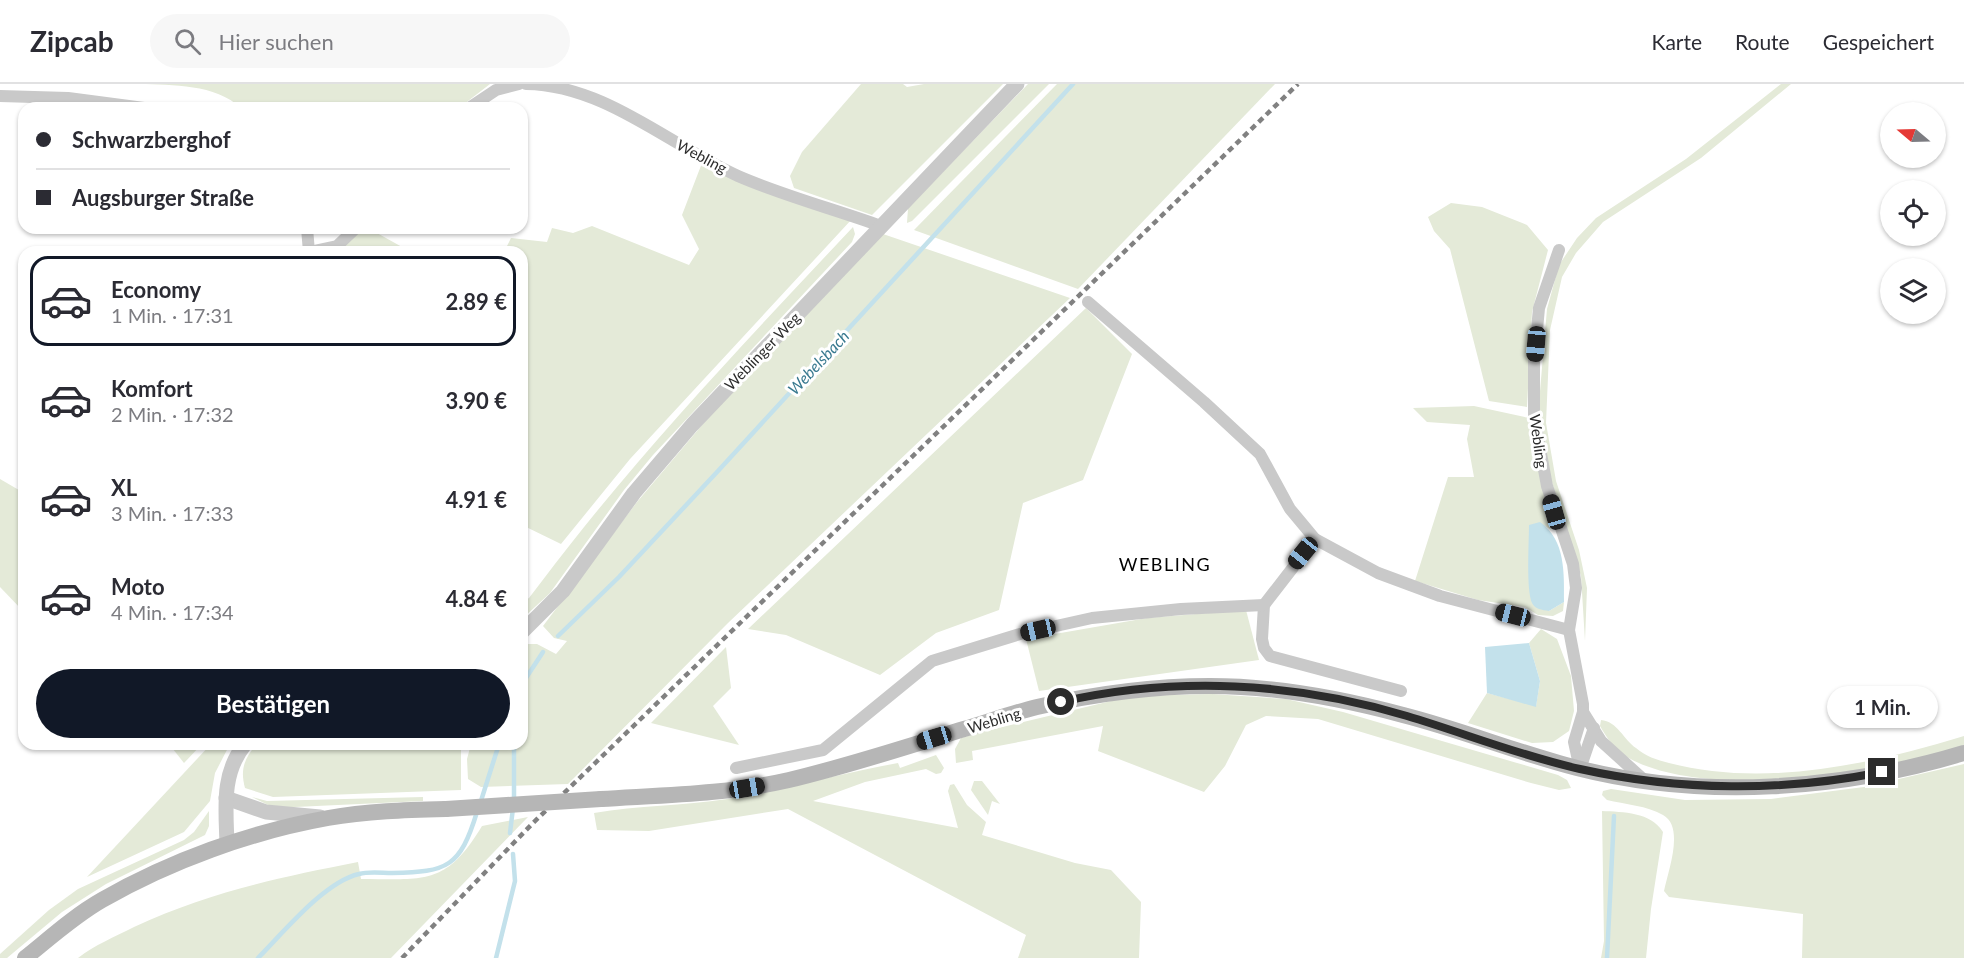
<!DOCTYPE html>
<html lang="de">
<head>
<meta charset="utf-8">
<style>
	body { margin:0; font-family:Lato,sans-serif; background:#f7f7f7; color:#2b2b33; height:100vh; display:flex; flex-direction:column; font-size:22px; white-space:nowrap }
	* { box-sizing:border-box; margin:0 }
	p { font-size:20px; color:#7c7c81 }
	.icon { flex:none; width:33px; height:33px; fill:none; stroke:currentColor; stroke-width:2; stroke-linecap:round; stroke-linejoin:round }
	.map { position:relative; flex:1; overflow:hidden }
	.side { position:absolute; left:18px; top:162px; width:510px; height:504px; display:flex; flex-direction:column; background:#fff; border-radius:18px; box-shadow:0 2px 4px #0004 }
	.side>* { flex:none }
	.banner { position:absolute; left:18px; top:18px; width:510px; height:132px; border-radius:18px; box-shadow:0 2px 4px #0004; display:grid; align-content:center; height:132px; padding:0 18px; background:#fff }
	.needle { width:39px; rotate:289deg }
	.controls { position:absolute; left:1880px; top:18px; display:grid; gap:12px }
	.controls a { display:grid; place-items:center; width:66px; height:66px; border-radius:50%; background:#fff; box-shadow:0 2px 4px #0004; font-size:30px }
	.end { position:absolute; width:27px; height:27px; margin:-14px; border:8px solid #2c2c2c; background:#fff; box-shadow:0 0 0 3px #fff }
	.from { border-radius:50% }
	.bubble { position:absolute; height:42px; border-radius:21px; background:#fff; box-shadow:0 2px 4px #0004; font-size:20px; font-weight:700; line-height:42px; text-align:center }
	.car { position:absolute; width:18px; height:36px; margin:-18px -9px; border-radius:8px; box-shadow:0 0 4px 2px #0007; background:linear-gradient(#222 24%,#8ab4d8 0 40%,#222 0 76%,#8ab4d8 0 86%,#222 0) }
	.banner b { display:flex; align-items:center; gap:21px; height:57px; font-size:22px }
	.banner b+b { border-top:2px solid #e1e1e2 }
	.banner i { width:15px; height:15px; background:#2b2b33 }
	ul { padding:10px 0 0; list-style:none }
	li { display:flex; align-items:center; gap:18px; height:90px; margin:0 12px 9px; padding:0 6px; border:3px solid transparent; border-radius:18px }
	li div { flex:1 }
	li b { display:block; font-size:22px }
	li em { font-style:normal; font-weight:700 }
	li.selected { border-color:#111827 }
	li>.icon { width:54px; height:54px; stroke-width:1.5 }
	.primary-button { display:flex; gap:12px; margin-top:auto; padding:12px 18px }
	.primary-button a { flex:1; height:69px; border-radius:36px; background:#111827; color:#fff; font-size:24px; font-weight:700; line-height:69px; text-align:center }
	header { display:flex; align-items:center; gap:36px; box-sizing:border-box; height:84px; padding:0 30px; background:#fff; border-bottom:2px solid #e1e1e2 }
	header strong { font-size:28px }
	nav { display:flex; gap:33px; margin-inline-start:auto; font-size:21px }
	.search { width:420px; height:54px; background:#f7f7f7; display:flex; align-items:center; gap:15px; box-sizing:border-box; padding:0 21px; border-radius:33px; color:#7c7c81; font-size:22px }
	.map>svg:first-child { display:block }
	.green { fill:#e4ead8 }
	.water { fill:#c3e1eb }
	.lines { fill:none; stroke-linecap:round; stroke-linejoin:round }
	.stream { stroke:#c3e1eb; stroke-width:4.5 }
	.minor { stroke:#c9c9c9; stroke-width:12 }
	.tertiary { stroke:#c9c9c9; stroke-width:15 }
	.secondary { stroke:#b6b6b6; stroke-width:16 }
	.rail { stroke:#818181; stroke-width:4.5; stroke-dasharray:6 4.5; stroke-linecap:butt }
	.secondary-bridge { stroke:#b6b6b6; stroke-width:16 }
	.route { stroke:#2c2c2c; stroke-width:8 }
	.labels { text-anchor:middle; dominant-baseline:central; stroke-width:6; stroke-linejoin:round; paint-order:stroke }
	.street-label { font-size:15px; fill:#2c2c2c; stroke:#fff }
	.water-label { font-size:16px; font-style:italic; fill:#38798f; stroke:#fff }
	.quarter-label { font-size:18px; letter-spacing:1.5px; fill:#000; stroke:#fff }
</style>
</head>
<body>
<header>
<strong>Zipcab</strong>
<div class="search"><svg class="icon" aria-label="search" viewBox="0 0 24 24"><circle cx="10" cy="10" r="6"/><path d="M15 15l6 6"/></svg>Hier suchen</div>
<nav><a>Karte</a><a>Route</a><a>Gespeichert</a></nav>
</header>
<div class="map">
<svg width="1964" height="874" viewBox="0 0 1964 874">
	<rect width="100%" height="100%" fill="#fff"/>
	<g class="green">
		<path d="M139,0H490L459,24H241C215,0 173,1 139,0Z"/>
		<polygon points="861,0 903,0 907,3 924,0 1003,0 872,131 794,104 790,92 802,68"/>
		<polygon points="1028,0 1049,0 912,137 907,139 908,124"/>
		<polygon points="1057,0 1275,0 1078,205 914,146"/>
		<polygon points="1781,0 1791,0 1701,74 1603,138 1576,169 1562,193 1550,246 1546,339 1556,397 1579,466 1587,504 1585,557 1581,492 1542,366 1539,319 1547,225 1559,181 1577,154 1596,134 1686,75"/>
		<polygon points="702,79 852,135 630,375 561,460 522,441 522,168 504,168 511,154 547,158 552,144 573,149 592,142 689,181 699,165 682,131"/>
		<polygon points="1451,119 1482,123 1527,141 1548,166 1532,228 1527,323 1489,317 1450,165 1434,147 1428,133"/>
		<path d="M853,143L855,150L852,158L653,371L624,406L550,509L522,535V518L529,514L542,497C637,371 745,258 853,143Z"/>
		<polygon points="364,144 368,144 411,168 338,168"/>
		<polygon points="883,150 1070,214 728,539 568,700 481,703 468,695 467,675 471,660 522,660 522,560 537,560 556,570 567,557 554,554 543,542 637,418 708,334"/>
		<polygon points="1086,224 1132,270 1083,396 1023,419 999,526 936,549 880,591 786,551 748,545"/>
		<polygon points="1474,322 1529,334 1551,446 1540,439 1549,527 1564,518 1563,527 1553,532 1538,531 1525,523 1478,516 1415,497 1448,393 1474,393 1467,355 1470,341 1427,338 1413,324"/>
		<polygon points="0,395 24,409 24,528 0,503"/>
		<polygon points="1246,526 1259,576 1039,607 1026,555 1147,534"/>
		<polygon points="1541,545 1557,555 1571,592 1574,627 1569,647 1553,658 1532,659 1468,639 1487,609 1536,622 1540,597 1529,559"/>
		<polygon points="726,563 731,604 713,622 739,661 651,639"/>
		<polygon points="1212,610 1286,615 1343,628 1558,691 1567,696 1571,704 1559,706 1531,699 1318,635 1266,632 1246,641 1225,682 1204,708 1098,667 1103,642 972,667 973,676 956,679 955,665 961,654 982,648 1132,612"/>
		<path d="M1601,636C1617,637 1624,656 1636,664C1645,672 1657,676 1669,679C1765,704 1872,680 1964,652V661C1882,689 1704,718 1627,673C1614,665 1607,654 1600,642Z"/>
		<polygon points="169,660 202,660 184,679"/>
		<polygon points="211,660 230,660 215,689 210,717 184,748 87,793"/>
		<path d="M257,660H461V706L273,713L245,704C240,686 244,674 257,660Z"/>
		<path d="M936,671L944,684L941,689L936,690L926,685L865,698L813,717L958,744L948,707L950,701L954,700L967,721L986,738L982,751L1075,779L1111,786L1141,818L1139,874H1018L1026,851L788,725L649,747L597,746L594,729C638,721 683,722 727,715C785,706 841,689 898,679L900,684Z"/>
		<path d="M1964,680V874H1802L1803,830L1669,813L1664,807C1668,787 1685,743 1663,731C1648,722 1624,720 1607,716L1602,711L1603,707L1611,705L1685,716L1771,715L1864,703Z"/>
		<polygon points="974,697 982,697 1000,720 992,717 988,731 971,706"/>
		<polygon points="252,713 267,717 423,713 423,717 274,724"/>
		<polygon points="209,727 209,742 205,751 106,800 62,828 7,874 0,874 0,870 49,826 78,805 184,756 194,748"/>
		<path d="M1602,727C1623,728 1651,728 1663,748L1651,825L1646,874H1601L1604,857Z"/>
		<path d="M528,733L391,874H78C95,861 114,853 134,843C210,808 277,794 358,778L361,795C425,795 446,802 482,742Z"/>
	</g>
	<g class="water">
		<path d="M1540,438C1566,456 1564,490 1564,518L1549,527C1542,526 1535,525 1532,519C1526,505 1529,458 1529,441Z"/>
		<polygon points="1529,559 1540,597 1536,623 1487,609 1485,563"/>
	</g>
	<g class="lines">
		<g class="stream">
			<polyline points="558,552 619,493 718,387 1073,0"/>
			<polyline points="522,600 543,568"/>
			<polyline points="514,660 514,716"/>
			<polyline points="480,720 499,660"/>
			<polyline points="510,749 513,724"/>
			<path d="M258,874C283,849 324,798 359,790C369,787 382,789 392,789C448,788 460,783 477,728"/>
			<polyline points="496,874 515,797 513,770"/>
			<polyline points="1607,874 1614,732"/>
		</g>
		<g class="minor">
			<path d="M526,0C605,1 669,61 738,92C784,112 834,125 881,142"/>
			<polyline points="0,12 68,14 144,24"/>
			<polyline points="469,24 496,6 519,0"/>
			<polyline points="307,144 309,168"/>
			<polyline points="1559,166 1539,224 1534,278 1534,332 1547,402 1573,480 1576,504 1569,546 1583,620 1583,628 1574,658 1580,685"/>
			<polyline points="309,168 337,162 356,144"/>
			<polyline points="1088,218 1204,318 1260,370 1290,425 1315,455 1378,489 1440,512 1569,546"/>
			<polyline points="1315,455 1264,521 1262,555 1264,564 1270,572 1401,607"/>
			<polyline points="1583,628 1601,657 1644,696"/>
			<polyline points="736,684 823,666 932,577 1020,550 1092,534 1181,525 1264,521"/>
			<polyline points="1580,685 1594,644"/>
		</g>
		<g class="tertiary">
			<polyline points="522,548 563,507 634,409 692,341 1017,0"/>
			<polyline points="226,714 266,728 320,733"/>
			<path d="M227,760C226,724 221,690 245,660"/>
		</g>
		<g class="secondary">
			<path d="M601,715C664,711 728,710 789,696C848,682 906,663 964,645C988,638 1012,629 1037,623C1094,610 1152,602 1210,602C1276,602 1340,614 1403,631C1462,646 1518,669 1577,684C1702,716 1842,706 1964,669"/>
			<path d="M25,874C50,854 74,832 102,816C170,777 250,748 328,734C367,727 406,726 446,725"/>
		</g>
		<polyline class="rail" points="402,874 533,739 1298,0"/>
		<polyline class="secondary-bridge" points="446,725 601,715"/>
	</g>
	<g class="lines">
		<path class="route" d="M1061,618C1175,592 1295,598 1407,632C1464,649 1521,672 1580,685C1679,707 1783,708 1882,688"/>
	</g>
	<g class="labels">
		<g class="street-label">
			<text transform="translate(702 72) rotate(28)">Webling</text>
			<text transform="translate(762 267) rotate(-46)">Weblinger Weg</text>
			<text transform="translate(1539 357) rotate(82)">Webling</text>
			<text transform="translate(994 636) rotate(-17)">Webling</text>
		</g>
		<g class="water-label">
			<text transform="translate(818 278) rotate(-47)">Webelsbach</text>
		</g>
		<g class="quarter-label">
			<text x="1165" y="480">WEBLING</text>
		</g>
	</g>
</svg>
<div class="controls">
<a><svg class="needle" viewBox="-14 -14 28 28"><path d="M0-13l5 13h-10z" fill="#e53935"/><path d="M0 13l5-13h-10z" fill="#7c7c81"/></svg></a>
<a><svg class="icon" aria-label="locate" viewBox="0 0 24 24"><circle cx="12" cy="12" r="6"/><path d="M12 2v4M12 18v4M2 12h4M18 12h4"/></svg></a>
<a><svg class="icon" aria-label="layers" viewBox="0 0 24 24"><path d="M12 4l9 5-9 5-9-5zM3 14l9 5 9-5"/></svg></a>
</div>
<i class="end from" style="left:1061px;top:618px"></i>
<i class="end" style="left:1882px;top:688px"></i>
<div class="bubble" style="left:1827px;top:602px;width:111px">1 Min.</div>
<i class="car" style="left:1536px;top:260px;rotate:185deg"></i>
<i class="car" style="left:1554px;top:428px;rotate:344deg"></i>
<i class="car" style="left:1303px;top:469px;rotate:219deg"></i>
<i class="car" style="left:1513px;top:531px;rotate:284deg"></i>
<i class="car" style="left:1038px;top:546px;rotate:257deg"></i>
<i class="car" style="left:934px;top:654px;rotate:253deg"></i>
<i class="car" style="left:747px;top:704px;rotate:80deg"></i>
<div class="banner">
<b><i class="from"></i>Schwarzberghof</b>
<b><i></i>Augsburger Straße</b>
</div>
<section class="side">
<ul>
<li class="selected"><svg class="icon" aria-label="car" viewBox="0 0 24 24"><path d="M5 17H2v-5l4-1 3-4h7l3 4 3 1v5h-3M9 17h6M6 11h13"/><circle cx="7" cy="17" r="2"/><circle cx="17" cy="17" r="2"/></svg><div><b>Economy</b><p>1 Min. · 17:31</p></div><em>2.89 €</em></li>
<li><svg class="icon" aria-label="car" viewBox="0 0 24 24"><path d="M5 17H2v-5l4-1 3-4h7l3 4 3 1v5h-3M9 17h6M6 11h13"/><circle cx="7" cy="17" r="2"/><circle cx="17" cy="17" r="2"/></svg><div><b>Komfort</b><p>2 Min. · 17:32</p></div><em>3.90 €</em></li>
<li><svg class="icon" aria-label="car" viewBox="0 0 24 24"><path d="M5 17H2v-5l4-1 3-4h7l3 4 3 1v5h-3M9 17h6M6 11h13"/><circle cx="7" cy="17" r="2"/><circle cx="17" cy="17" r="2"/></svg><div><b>XL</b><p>3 Min. · 17:33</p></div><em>4.91 €</em></li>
<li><svg class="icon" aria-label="car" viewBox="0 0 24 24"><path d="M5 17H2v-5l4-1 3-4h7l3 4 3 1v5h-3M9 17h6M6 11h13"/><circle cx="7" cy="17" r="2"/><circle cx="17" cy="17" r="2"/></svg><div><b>Moto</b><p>4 Min. · 17:34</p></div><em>4.84 €</em></li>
</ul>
<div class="primary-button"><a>Bestätigen</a></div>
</section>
</div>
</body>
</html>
